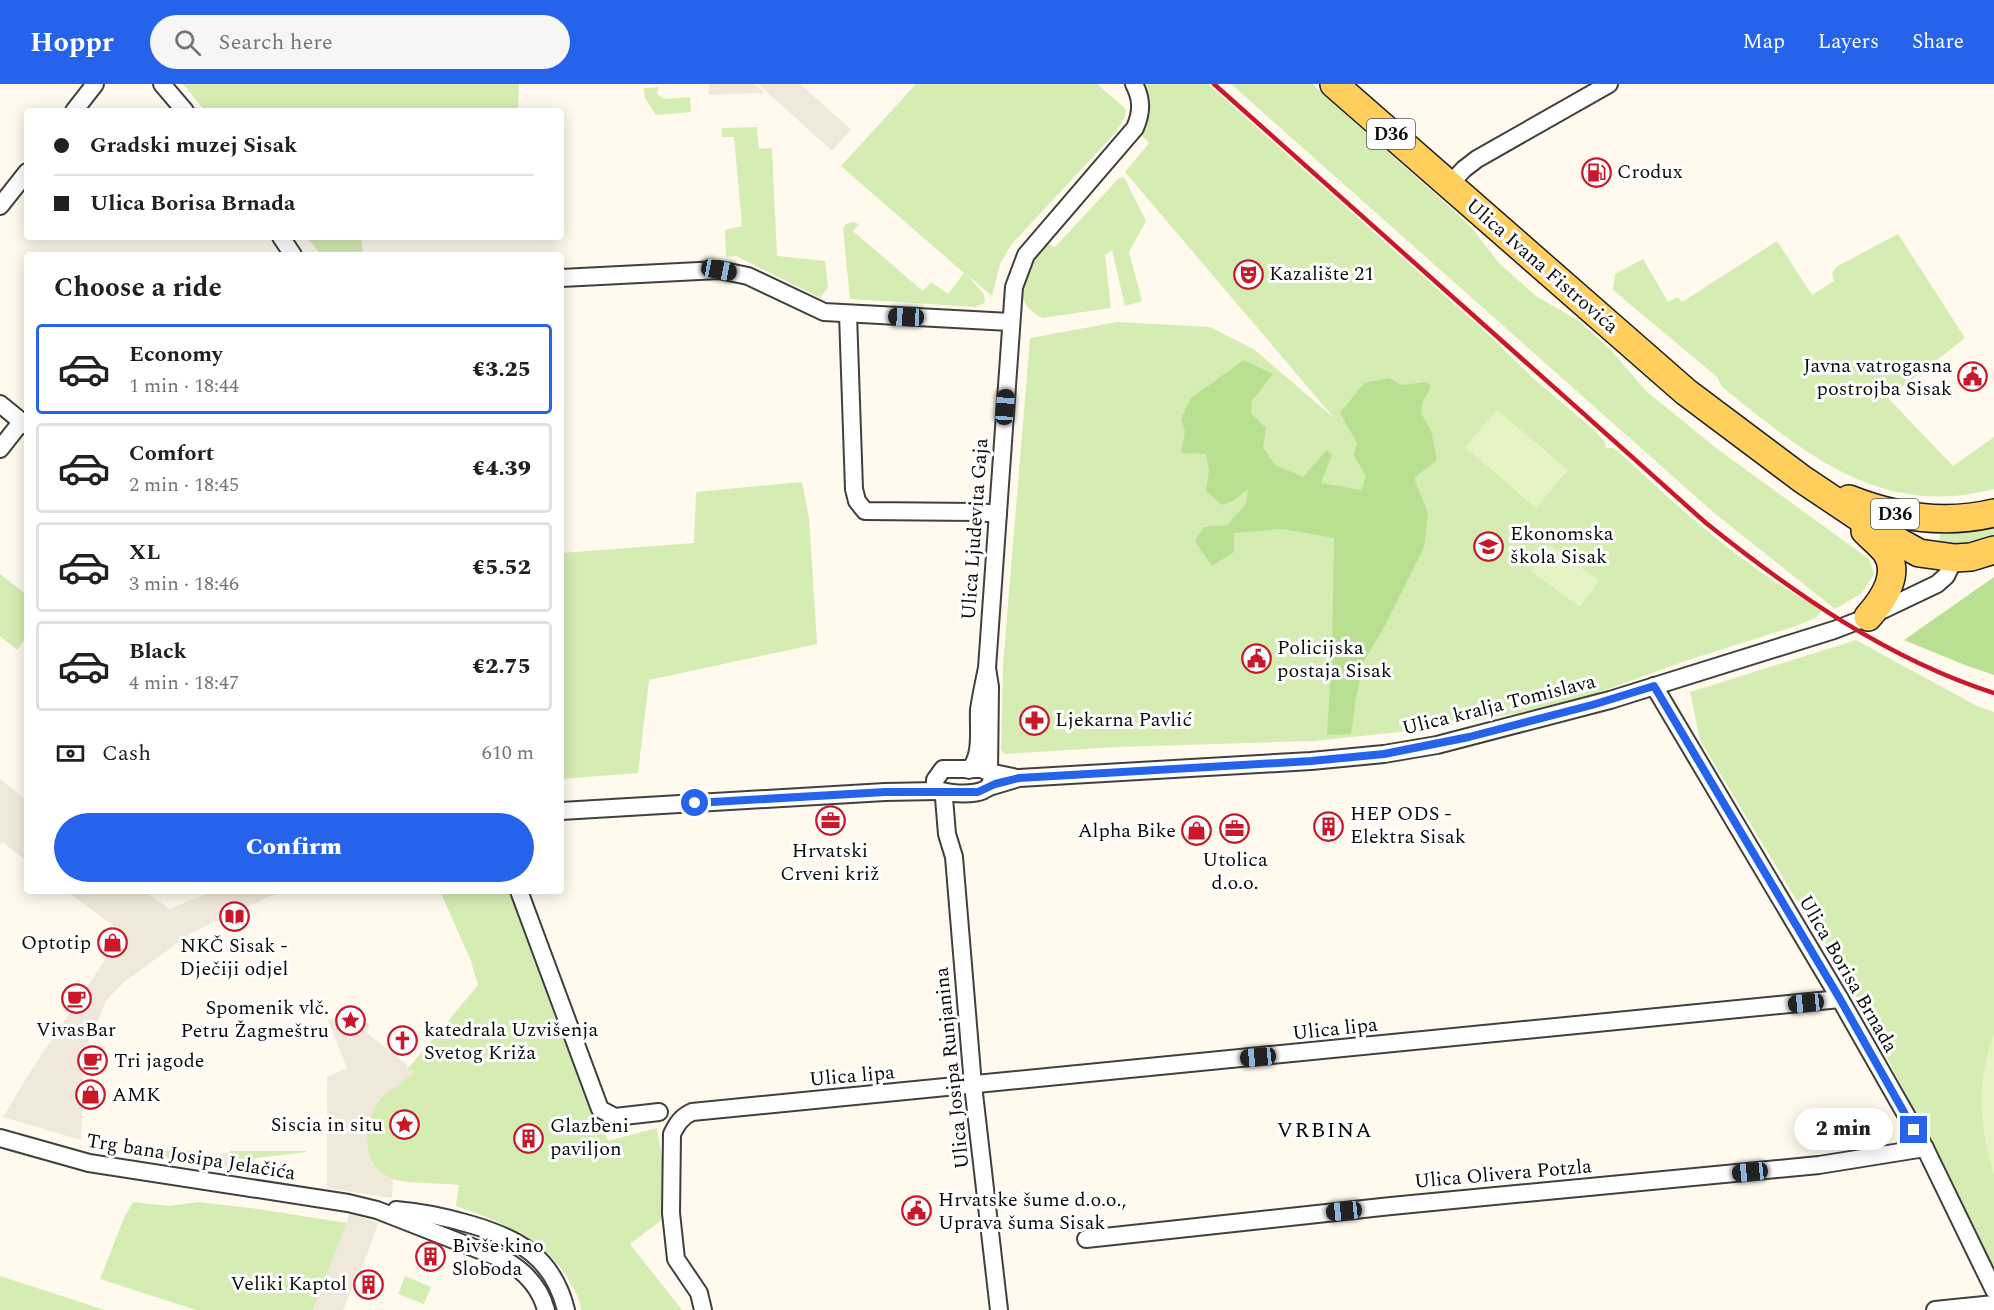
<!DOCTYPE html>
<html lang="en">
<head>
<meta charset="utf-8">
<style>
	body { margin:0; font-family:Spectral,serif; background:#f6f6f6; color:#202124; height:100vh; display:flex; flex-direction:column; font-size:22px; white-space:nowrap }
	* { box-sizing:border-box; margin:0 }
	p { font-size:20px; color:#757577 }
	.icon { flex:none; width:33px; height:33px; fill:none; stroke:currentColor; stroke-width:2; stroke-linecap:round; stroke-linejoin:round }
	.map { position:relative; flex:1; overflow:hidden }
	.panel { position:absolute; left:24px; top:168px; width:540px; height:642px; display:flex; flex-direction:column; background:#fff; border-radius:6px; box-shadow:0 3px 15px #0003 }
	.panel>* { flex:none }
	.guide { position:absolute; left:24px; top:24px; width:540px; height:132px; border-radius:6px; box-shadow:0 3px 15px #0003; display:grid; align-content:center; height:132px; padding:0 30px; background:#fff }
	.end { position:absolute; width:27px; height:27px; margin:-14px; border:8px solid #2563eb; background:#fff; box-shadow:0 0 0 3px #fff }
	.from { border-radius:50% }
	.bubble { position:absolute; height:42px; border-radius:21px; background:#fff; box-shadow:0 3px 15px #0003; font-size:20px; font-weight:800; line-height:42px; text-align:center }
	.car { position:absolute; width:18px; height:36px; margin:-18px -9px; border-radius:8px; box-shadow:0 0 4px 2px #0007; background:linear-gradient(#222 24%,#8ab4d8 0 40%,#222 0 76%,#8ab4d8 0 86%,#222 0) }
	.guide b { display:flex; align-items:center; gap:21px; height:57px; font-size:22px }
	.guide b+b { border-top:2px solid #e0e0e0 }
	.guide i { width:15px; height:15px; background:#202124 }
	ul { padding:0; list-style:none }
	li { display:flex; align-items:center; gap:18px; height:90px; margin:0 12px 9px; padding:0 18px; border:3px solid #e0e0e0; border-radius:6px }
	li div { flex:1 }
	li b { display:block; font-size:22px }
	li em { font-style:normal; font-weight:800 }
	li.on { border-color:#2563eb }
	li>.icon { width:54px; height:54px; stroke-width:1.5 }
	h2 { padding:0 30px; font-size:27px; line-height:72px }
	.pay { display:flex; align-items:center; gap:15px; height:66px; padding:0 30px; font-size:22px }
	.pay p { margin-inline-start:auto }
	.primary-button { display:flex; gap:12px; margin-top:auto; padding:12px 30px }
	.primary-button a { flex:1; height:69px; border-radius:36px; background:#2563eb; color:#fff; font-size:24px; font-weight:800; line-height:69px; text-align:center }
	header { display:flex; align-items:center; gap:36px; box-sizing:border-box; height:84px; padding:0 30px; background:#2563eb; color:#fff }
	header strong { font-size:28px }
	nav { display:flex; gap:33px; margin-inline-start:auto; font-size:21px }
	.search { width:420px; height:54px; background:#f6f6f6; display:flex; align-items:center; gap:15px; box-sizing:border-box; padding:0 21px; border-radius:33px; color:#757577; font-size:22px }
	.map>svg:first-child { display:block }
	.green { fill:#d5edb3 }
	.forest { fill:#b9e090 }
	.pitch { fill:#e6f4c5 }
	.plaza { fill:#f0e9db }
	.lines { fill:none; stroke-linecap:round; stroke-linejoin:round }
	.minor-casing { stroke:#404040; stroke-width:20 }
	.primary-casing { stroke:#1e1e1e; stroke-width:30 }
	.minor { stroke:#fff; stroke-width:16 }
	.primary { stroke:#ffce5d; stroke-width:27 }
	.rail { stroke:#ca182b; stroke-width:4.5 }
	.route { stroke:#2563eb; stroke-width:8 }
	.labels { text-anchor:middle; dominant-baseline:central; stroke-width:6; stroke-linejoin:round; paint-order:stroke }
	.shield { fill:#fff; stroke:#565656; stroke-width:1.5 }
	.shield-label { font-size:18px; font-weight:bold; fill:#0d0d0d }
	.poi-label { font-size:20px; fill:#0d0d0d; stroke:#fff; text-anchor:start }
	.street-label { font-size:20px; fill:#0d0d0d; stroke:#fff }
	.quarter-label { font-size:22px; letter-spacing:1.5px; fill:#0d0d0d; stroke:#fff }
</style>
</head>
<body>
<header>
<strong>Hoppr</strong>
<div class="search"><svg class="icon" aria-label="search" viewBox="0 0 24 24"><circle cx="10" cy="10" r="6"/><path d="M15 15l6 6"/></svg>Search here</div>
<nav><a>Map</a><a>Layers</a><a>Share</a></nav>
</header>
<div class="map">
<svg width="1994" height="1226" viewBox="0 0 1994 1226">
	<rect width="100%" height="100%" fill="#fffaed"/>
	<g class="green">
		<polygon points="183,0 519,0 518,27 205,27"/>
		<polygon points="916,0 1097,0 1126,25 1125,33 1116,48 1011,161 1000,180 992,212 966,190 983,209 985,215 984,219 976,223 850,215 843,145 846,140 853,138 859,140 853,147 923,207 931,198 948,210 964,189 841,82"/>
		<path d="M1143,0H1208L1490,252L1533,294L1593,345L1605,358L1606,364H1614C1679,423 1744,485 1823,526L1815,534L1793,543L1688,576L1589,612L1523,628L1428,645L1314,657L1118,663L1005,670L1001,666L1003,581L1030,254L1117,238L1210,243L1255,266L1334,334L1125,88L1149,59L1140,50Z"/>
		<polygon points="1231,0 1312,0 1454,127 1472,144 1499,179 1536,212 1579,237 1610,265 1646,307 1716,364 1869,475 1874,490 1862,509 1835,525 1713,428"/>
		<polygon points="658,3 657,10 664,15 690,13 691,28 656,31 645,14 644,4"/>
		<polygon points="757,43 759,65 772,64 777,172 825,177 828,203 820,214 736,172 726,173 725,146 742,142 734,53 722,53 722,44"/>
		<path d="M1124,93L1146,137L1129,168L1142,217L1125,222L1112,166L1105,171L1111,224L1042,234C1005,215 1029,184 1045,159H1047L1055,163L1119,94Z"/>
		<path d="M1898,150L1965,254L1888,314L1953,382L1994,353V405C1880,435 1805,369 1722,303L1717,293L1613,206L1615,190L1643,175L1668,218L1678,213L1682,218L1777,157L1812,211L1834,197L1832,189L1836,183Z"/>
		<polygon points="307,153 361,153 363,171 321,171"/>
		<polygon points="802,398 809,433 817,560 649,596 638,689 561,695 561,469 694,459 696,408"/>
		<polygon points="1994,437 1994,452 1973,463 1937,462 1942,445"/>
		<polygon points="0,490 27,511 27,552 17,566 0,552"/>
		<polygon points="1856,556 1977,622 1994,628 1994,1184 1864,928 1700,656 1690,608"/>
		<path d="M440,807H511L554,931L608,1057L657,1044L671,1129L630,1160L682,1226H581C580,1214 575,1207 569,1197C546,1155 499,1137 456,1122L459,1101C442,1099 408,1100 393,1095C355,1083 361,1024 390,1006L478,901L471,877Z"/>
		<polygon points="135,1066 197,1067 160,1076 133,1072"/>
		<polygon points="230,1067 306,1067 306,1068 230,1077"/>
		<polygon points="133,1118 169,1122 198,1118 258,1125 347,1139 313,1226 196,1226 100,1195 124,1134"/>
		<polygon points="0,1192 105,1226 0,1226"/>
		<polygon points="405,1192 431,1203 424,1220 398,1210"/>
	</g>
	<g class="forest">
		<polygon points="1244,276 1273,290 1252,317 1251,329 1266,344 1263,363 1275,381 1303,393 1327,366 1332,371 1321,399 1361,406 1366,393 1354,371 1357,359 1340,329 1364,299 1389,294 1402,301 1426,298 1431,302 1423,317 1421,329 1431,347 1437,376 1414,394 1428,429 1424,463 1382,547 1364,577 1356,614 1351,650 1327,651 1332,566 1334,454 1283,445 1234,449 1234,468 1212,482 1195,457 1204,443 1227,441 1246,420 1248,405 1236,415 1222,421 1206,407 1209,386 1206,370 1181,369 1185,347 1181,335 1191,314"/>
		<polygon points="1994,493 1994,591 1965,581 1904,556"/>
	</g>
	<g class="pitch">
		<polygon points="1497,326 1568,386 1536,424 1465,363"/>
		<polygon points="1550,461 1599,497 1580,523 1531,487"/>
		<path d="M1994,951V1091C1980,1042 1975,999 1994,951Z"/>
	</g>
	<g class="plaza">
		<polygon points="709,0 754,0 764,8 762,11 759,9 708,11"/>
		<polygon points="758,0 800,0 851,45 832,67"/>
		<polygon points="0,695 27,717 27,777 2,758 0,761"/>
		<polygon points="66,807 144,807 170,825 213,807 282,807 193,848 124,898 106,917 84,968 81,1056 3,1033 30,988 121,852 118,845"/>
		<polygon points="343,931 362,935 370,942 366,948 406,980 409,987 414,985 412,990 398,1002 384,1010 377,1017 366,1044 369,1070 373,1081 380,1088 393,1095 392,1114 327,1104 327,993 347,984 328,936"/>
		<polygon points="230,1068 230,1077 255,1074 254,1092 219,1086 219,1071"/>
		<polygon points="350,1129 378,1139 369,1165 343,1226 313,1226"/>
	</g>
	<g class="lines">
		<defs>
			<g id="minor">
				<polyline points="162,0 185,27"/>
				<polyline points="74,27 95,0"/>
				<polyline points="1449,101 1464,85 1477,75 1609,0"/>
				<polyline points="0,122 27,88"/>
				<polyline points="281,153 293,171"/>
				<polyline points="561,194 719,186 748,192 824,228 1010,238"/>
				<polyline points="848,230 854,405 857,417 865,427 978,428 998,430"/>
				<polyline points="0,320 27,342"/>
				<polyline points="0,365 22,337"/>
				<path d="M987,584L1014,203L1026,171L1135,44C1142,28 1142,15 1134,0"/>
				<polyline points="1654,602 1840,915 1925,1064 1994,1206"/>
				<path d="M943,685H981L989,688L992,694C991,700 989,704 984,706C974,711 941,711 935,703V696Z"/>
				<path d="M969,686C983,672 978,644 979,626C981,612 984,598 987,584L990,603L989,688L1013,693"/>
				<polyline points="989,703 1019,694 1311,677 1384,670 1437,661 1610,616 1834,546 1868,533 1937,500 1946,492 1955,474"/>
				<polyline points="941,708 944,714 947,750 954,773 973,1001 999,1226"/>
				<polyline points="561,727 885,708 937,707"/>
				<polyline points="519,807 600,1025 615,1033 659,1028"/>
				<path d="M0,1054L89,1079L348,1119L377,1126L505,1176C524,1187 540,1203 546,1226"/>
				<path d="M396,1126C421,1128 445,1133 469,1140C518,1154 553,1173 566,1226"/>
				<polyline points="1086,1155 1391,1122 1819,1081 1925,1064"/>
				<path d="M703,1226L699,1209L676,1175L671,1129L672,1050C677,1040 681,1033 692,1028L1840,915"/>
				<polyline points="1935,1226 1994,1220"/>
			</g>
			<g id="primary">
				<polyline points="1334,0 1686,308 1802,395 1881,448 1919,469 1955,474 1971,473 1994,466"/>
				<path d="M1849,415C1897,434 1944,441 1994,429"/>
				<path d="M1865,447C1872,454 1880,460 1886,468C1901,490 1883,516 1868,533"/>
			</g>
		</defs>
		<use href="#minor" class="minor-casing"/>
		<use href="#primary" class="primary-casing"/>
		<use href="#minor" class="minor"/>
		<use href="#primary" class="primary"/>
		<path class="rail" d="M1214,0L1706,439C1792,508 1887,575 1994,609"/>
	</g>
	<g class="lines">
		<polyline class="route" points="695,719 885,708 978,708 995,700 1019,694 1311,677 1384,670 1469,653 1592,621 1654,602 1840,915 1914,1046"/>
	</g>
	<defs>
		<symbol id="fuel-ring" viewBox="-11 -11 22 22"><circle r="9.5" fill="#fff" stroke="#ca182b" stroke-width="1.5"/><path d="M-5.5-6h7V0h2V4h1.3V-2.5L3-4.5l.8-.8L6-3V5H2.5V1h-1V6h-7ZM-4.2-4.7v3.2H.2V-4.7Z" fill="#ca182b"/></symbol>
		<symbol id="theatre-ring" viewBox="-11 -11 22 22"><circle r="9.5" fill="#fff" stroke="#ca182b" stroke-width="1.5"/><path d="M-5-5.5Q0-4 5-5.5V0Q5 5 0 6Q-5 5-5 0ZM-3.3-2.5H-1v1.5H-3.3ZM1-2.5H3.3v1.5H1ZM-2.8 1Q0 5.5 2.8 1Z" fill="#ca182b"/></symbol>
		<symbol id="civic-ring" viewBox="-11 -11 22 22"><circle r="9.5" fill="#fff" stroke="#ca182b" stroke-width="1.5"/><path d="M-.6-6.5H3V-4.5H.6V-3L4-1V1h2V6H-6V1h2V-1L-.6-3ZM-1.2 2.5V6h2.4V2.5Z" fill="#ca182b"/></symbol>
		<symbol id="school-ring" viewBox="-11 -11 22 22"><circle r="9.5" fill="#fff" stroke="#ca182b" stroke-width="1.5"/><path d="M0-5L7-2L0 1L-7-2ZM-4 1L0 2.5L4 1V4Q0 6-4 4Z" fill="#ca182b"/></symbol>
		<symbol id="pharmacy-ring" viewBox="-11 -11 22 22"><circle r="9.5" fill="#fff" stroke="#ca182b" stroke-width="1.5"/><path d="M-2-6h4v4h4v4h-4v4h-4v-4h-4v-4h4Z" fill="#ca182b"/></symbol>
		<symbol id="office-ring" viewBox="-11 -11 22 22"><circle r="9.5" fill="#fff" stroke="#ca182b" stroke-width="1.5"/><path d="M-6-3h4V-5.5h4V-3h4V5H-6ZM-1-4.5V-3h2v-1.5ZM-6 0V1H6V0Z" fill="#ca182b"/></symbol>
		<symbol id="building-ring" viewBox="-11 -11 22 22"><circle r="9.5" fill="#fff" stroke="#ca182b" stroke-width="1.5"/><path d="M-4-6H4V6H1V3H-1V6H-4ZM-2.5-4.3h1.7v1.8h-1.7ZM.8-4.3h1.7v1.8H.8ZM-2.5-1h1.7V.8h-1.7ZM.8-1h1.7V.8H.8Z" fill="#ca182b"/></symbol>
		<symbol id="shop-ring" viewBox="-11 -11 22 22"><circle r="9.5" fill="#fff" stroke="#ca182b" stroke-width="1.5"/><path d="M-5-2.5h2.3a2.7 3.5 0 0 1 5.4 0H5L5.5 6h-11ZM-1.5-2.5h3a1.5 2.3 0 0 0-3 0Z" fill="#ca182b"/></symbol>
		<symbol id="library-ring" viewBox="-11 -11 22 22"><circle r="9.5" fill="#fff" stroke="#ca182b" stroke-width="1.5"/><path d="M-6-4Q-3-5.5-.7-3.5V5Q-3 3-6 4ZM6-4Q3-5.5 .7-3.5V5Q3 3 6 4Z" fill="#ca182b"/></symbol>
		<symbol id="cafe-ring" viewBox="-11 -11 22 22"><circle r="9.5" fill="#fff" stroke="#ca182b" stroke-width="1.5"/><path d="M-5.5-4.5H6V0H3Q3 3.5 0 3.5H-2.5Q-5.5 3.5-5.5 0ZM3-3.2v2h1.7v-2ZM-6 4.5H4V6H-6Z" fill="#ca182b"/></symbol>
		<symbol id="sight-ring" viewBox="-11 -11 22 22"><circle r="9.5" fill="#fff" stroke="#ca182b" stroke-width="1.5"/><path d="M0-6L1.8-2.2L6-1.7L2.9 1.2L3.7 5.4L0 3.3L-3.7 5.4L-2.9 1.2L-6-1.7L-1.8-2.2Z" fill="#ca182b"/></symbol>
		<symbol id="church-ring" viewBox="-11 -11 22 22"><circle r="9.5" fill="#fff" stroke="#ca182b" stroke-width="1.5"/><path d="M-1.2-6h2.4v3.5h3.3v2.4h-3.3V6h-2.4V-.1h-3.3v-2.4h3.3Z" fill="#ca182b"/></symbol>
	</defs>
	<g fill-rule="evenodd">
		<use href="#fuel-ring" x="1580" y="72" width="33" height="33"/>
		<use href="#theatre-ring" x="1232" y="174" width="33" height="33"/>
		<use href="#civic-ring" x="1956" y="276" width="33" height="33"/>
		<use href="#school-ring" x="1472" y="446" width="33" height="33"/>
		<use href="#civic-ring" x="1240" y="558" width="33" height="33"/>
		<use href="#pharmacy-ring" x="1018" y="620" width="33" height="33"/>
		<use href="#office-ring" x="814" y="720" width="33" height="33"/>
		<use href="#building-ring" x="1312" y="726" width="33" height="33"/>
		<use href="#office-ring" x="1218" y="728" width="33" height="33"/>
		<use href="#shop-ring" x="1180" y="730" width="33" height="33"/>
		<use href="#library-ring" x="218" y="816" width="33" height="33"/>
		<use href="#shop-ring" x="96" y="842" width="33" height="33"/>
		<use href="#cafe-ring" x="60" y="898" width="33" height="33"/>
		<use href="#sight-ring" x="334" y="920" width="33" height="33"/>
		<use href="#church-ring" x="386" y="940" width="33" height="33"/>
		<use href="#cafe-ring" x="76" y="960" width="33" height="33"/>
		<use href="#shop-ring" x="74" y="994" width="33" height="33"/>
		<use href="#sight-ring" x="388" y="1024" width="33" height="33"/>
		<use href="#building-ring" x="512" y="1038" width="33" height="33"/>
		<use href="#civic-ring" x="900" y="1110" width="33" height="33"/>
		<use href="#building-ring" x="414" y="1156" width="33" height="33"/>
		<use href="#building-ring" x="352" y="1184" width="33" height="33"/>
	</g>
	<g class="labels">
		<g class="shield">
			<rect x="1367" y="35" width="48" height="30" rx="4.5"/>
			<rect x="1871" y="415" width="48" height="30" rx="4.5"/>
		</g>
		<g class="shield-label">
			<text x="1391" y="50">D36</text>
			<text x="1895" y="430">D36</text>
		</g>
		<g class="poi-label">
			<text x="1617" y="88">Crodux</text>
			<text x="1269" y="190">Kazalište 21</text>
			<text x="1952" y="282" text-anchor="end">Javna vatrogasna<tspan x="1952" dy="23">postrojba Sisak</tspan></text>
			<text x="1510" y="450">Ekonomska<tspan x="1510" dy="23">škola Sisak</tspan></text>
			<text x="1277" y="564">Policijska<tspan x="1277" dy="23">postaja Sisak</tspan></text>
			<text x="1055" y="636">Ljekarna Pavlić</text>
			<text x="1350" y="730">HEP ODS -<tspan x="1350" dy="23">Elektra Sisak</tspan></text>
			<text x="1176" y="747" text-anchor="end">Alpha Bike</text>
			<text x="830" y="767" text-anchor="middle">Hrvatski<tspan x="830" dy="23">Crveni križ</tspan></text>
			<text x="1235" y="776" text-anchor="middle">Utolica<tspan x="1235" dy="23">d.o.o.</tspan></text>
			<text x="91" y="859" text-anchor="end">Optotip</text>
			<text x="234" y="862" text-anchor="middle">NKČ Sisak -<tspan x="234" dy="23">Dječiji odjel</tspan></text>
			<text x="329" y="924" text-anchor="end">Spomenik vlč.<tspan x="329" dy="23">Petru Žagmeštru</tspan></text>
			<text x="76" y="946" text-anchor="middle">VivasBar</text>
			<text x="424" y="946">katedrala Uzvišenja<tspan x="424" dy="23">Svetog Križa</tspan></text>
			<text x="114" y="977">Tri jagode</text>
			<text x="112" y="1011">AMK</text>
			<text x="383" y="1041" text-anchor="end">Siscia in situ</text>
			<text x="550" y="1042">Glazbeni<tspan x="550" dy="23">paviljon</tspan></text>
			<text x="938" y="1116">Hrvatske šume d.o.o.,<tspan x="938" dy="23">Uprava šuma Sisak</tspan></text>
			<text x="452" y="1162">Bivše kino<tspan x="452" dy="23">Sloboda</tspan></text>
			<text x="347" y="1200" text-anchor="end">Veliki Kaptol</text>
		</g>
		<g class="street-label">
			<text transform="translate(1542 182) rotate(41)">Ulica Ivana Fistrovića</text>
			<text transform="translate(975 445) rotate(-86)">Ulica Ljudevita Gaja</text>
			<text transform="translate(1499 621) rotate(-14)">Ulica kralja Tomislava</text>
			<text transform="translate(1848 890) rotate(60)">Ulica Borisa Brnada</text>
			<text transform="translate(1335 945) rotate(-6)">Ulica lipa</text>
			<text transform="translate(952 984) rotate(-96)">Ulica Josipa Runjanina</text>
			<text transform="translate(852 992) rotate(-5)">Ulica lipa</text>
			<text transform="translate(191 1073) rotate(9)">Trg bana Josipa Jelačića</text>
			<text transform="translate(1503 1090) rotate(-5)">Ulica Olivera Potzla</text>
		</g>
		<g class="quarter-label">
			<text x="1325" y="1046">VRBINA</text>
		</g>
	</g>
</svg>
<i class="end from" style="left:695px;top:719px"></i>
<i class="end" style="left:1914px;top:1046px"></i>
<div class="bubble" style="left:1794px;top:1024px;width:99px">2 min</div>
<i class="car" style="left:719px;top:186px;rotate:101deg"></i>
<i class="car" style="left:906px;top:233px;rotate:272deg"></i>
<i class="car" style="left:1005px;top:323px;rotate:4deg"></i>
<i class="car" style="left:1806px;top:919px;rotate:264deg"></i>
<i class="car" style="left:1258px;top:973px;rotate:264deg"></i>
<i class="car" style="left:1750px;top:1088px;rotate:264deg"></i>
<i class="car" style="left:1344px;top:1127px;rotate:264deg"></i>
<div class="guide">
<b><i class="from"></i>Gradski muzej Sisak</b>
<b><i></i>Ulica Borisa Brnada</b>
</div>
<section class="panel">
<h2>Choose a ride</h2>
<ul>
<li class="on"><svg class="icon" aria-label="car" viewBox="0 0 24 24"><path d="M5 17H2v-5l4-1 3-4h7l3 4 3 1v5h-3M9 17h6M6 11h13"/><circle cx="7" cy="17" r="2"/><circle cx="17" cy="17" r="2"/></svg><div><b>Economy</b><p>1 min · 18:44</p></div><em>€3.25</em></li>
<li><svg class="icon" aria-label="car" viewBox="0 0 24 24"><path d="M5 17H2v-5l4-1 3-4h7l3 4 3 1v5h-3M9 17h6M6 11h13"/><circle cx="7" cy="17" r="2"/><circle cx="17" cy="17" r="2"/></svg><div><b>Comfort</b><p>2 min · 18:45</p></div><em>€4.39</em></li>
<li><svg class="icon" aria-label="car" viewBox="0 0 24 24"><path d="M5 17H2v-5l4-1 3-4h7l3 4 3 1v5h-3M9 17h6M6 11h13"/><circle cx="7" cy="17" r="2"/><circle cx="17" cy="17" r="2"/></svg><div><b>XL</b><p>3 min · 18:46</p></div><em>€5.52</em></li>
<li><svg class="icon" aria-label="car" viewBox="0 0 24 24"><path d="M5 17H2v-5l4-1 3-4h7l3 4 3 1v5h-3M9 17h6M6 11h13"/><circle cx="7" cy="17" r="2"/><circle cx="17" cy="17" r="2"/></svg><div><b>Black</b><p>4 min · 18:47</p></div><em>€2.75</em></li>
</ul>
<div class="pay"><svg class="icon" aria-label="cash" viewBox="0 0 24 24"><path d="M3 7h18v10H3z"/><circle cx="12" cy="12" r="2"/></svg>Cash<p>610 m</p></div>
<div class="primary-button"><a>Confirm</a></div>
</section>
</div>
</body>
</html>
